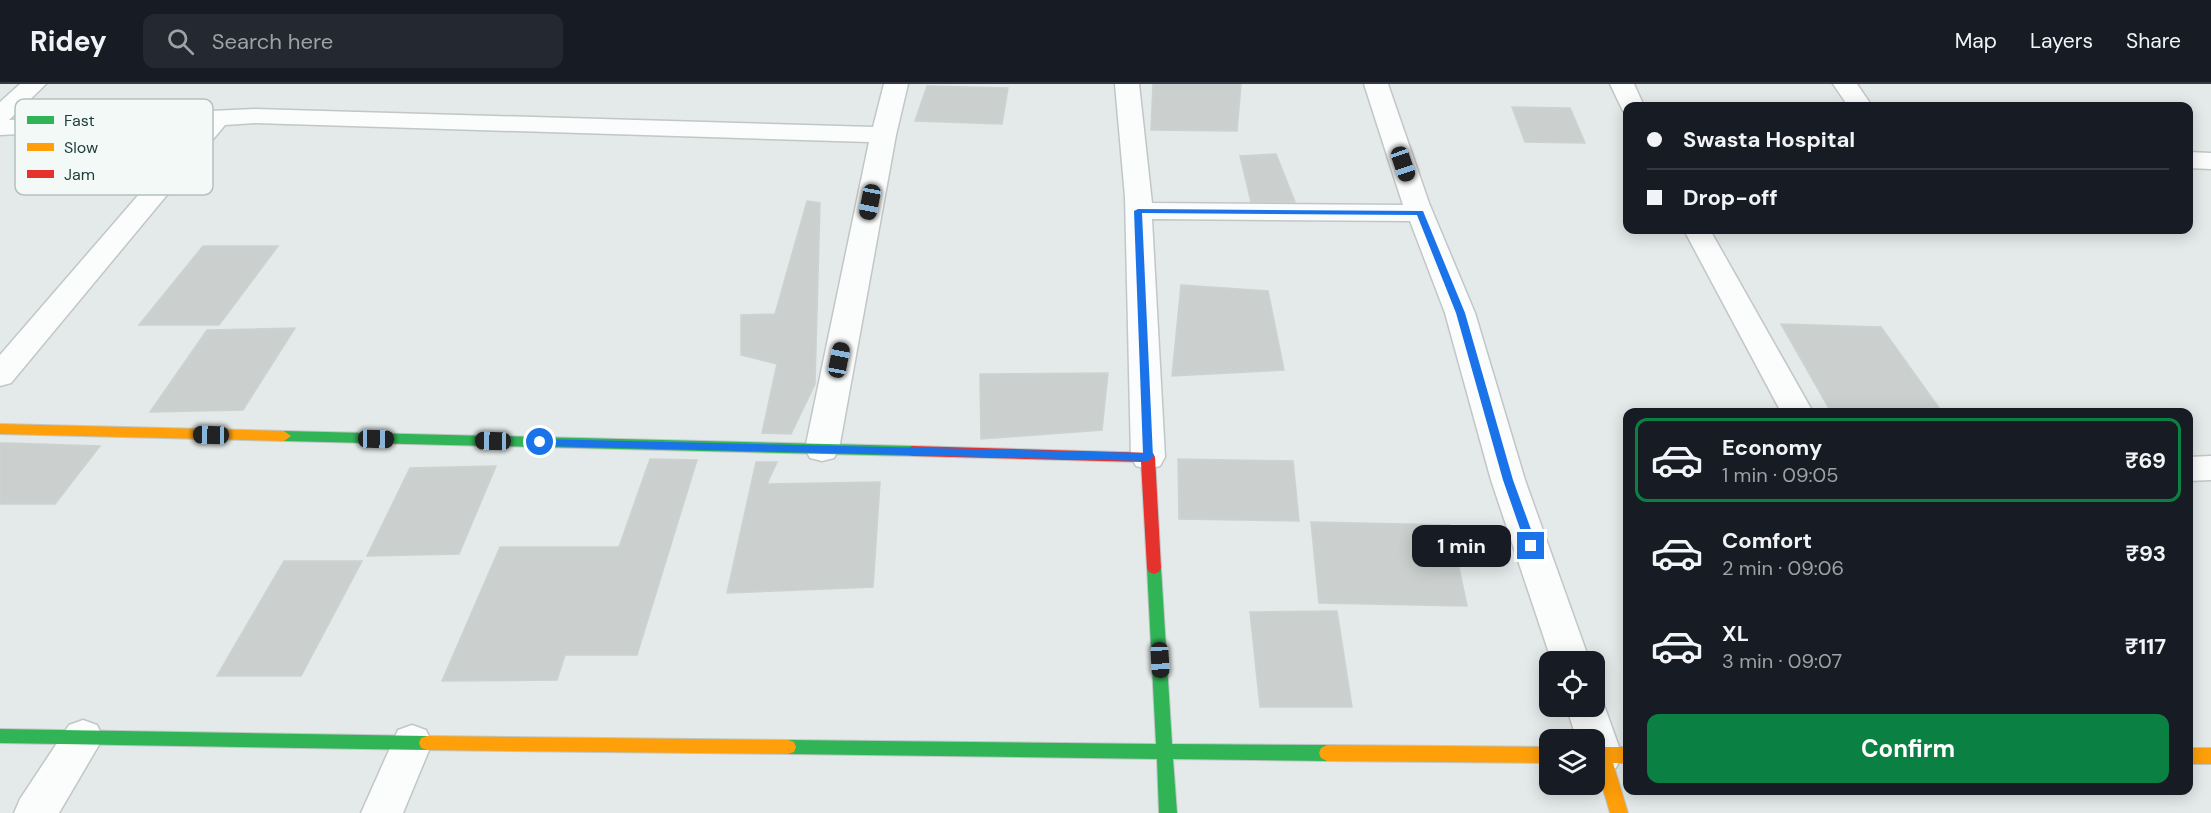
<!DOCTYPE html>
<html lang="en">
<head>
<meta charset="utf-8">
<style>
	body { margin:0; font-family:"DM Sans",sans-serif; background:#242831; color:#f1f3f6; height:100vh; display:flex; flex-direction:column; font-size:22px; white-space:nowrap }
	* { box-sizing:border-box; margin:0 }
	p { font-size:20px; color:#9ea1a6 }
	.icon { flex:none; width:33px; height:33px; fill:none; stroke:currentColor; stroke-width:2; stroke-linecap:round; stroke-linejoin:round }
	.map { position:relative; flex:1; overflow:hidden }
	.panel { position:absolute; left:1623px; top:324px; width:570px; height:387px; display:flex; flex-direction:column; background:#171b24; border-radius:12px; box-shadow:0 3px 15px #0003 }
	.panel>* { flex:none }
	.hud { position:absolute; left:1623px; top:18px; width:570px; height:132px; border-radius:12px; box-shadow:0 3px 15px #0003; display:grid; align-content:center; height:132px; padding:0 24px; background:#171b24 }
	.buttons { position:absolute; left:1539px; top:567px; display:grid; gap:12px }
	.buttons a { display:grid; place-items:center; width:66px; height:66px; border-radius:12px; background:#171b24; box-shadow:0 3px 15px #0003; font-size:30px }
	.end { position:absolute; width:27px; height:27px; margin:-14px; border:8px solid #1a73e8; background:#fff; box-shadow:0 0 0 3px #fff }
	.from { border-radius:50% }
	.bubble { position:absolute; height:42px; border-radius:12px; background:#171b24; box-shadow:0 3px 15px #0003; font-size:20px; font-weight:700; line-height:42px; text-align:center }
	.car { position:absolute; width:18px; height:36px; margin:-18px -9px; border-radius:8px; box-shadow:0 0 4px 2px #0007; background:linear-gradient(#222 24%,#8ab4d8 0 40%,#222 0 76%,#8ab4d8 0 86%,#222 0) }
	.hud b { display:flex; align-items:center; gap:21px; height:57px; font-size:22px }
	.hud b+b { border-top:2px solid #363941 }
	.hud i { width:15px; height:15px; background:#f1f3f6 }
	ul { padding:10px 0 0; list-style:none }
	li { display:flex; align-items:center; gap:18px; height:84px; margin:0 12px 9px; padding:0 12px; border:3px solid transparent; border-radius:12px }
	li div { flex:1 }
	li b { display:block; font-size:22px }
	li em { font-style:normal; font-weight:700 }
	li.on { border-color:#0b8043 }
	li>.icon { width:54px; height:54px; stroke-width:1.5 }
	.primary-button { display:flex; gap:12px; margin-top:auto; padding:12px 24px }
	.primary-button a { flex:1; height:69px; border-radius:12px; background:#0b8043; color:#fff; font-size:24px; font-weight:700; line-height:69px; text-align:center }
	header { display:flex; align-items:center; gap:36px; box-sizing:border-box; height:84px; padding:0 30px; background:#171b24; border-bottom:2px solid #363941 }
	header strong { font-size:28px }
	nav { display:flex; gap:33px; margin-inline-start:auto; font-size:21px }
	.search { width:420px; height:54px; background:#242831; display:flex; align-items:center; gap:15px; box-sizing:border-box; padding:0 21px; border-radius:12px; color:#9ea1a6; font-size:22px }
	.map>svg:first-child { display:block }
	.building { fill:#cbd0cf; stroke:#ccd2d2; stroke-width:1.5 }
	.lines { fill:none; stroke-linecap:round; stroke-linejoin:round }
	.street-casing { stroke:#c1c6c6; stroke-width:3 }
	.fast-casing { stroke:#bfc7c6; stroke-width:2 }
	.slow-casing { stroke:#bfc7c6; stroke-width:2 }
	.jam-casing { stroke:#bfc7c6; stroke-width:2 }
	.street { fill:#fbfcfc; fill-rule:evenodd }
	.fast { fill:#30b455; fill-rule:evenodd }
	.slow { fill:#ff9f0a; fill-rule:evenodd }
	.jam { fill:#e5322d; fill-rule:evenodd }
	.route { fill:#1a73e8 }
	.key { fill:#f2f9f7; stroke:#b3c1bf; stroke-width:1.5 }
	.key-label { font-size:16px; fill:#203e3c }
</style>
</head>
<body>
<header>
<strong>Ridey</strong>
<div class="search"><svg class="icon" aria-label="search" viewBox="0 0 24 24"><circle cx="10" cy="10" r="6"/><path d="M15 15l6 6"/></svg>Search here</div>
<nav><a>Map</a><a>Layers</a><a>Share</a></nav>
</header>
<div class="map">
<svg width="2211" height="729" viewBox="0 0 2211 729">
	<rect width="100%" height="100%" fill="#e4e9e9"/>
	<g class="building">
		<polygon points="1153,0 1241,0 1237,47 1151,46"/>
		<polygon points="927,2 1008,4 1002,40 915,37"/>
		<polygon points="1512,23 1570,24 1585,59 1525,58"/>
		<polygon points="1276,70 1295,118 1251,118 1240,72"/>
		<polygon points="807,117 820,119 815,300 791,350 762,349 777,280 741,271 741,231 775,230"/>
		<polygon points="203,162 278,162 219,241 139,241"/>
		<polygon points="1181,201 1268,207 1284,286 1172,292"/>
		<polygon points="1781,240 1881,243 1942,328 1831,328"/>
		<polygon points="295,244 243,326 150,328 207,246"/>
		<polygon points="1108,289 1102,346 981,355 980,290"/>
		<polygon points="0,359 7,359 100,362 55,420 0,420"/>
		<polygon points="650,375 697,376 637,571 565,571 557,596 442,597 500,463 619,463"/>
		<polygon points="1178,375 1293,377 1299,437 1179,435"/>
		<polygon points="756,378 777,378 767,400 880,398 873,503 727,509"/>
		<polygon points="496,382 459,470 367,472 410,384"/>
		<polygon points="1311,438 1450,441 1467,522 1319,519"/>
		<polygon points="284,477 362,477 301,592 217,592"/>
		<polygon points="1337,527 1352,623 1260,623 1250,528"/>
	</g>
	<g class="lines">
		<defs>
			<g id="street">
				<polygon points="20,0 46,0 9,36 255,25 873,43 884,0 908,0 896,51 839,365 834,374 822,377 810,374 805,365 869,58 255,39 225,41 11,299 0,302 0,271 198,42 0,51 0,18"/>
				<polygon points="1115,0 1139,0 1152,119 1403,121 1364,0 1388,0 1429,119 1475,229 1525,396 1590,578 1552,578 1491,396 1445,229 1410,137 1152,135 1165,373 1160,382 1148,385 1136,382 1131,373 1125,113"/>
				<polygon points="1610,0 1634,0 1644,22 1628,22 1628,28 1623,27"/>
				<polygon points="1833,0 1857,0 1872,22 1848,22"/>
				<polygon points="2188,68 2211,69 2211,85 2188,84"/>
				<polygon points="1684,146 1710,146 1813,328 1781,328"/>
				<polygon points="2211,372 2211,396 2188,397 2188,373"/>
				<polygon points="1594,608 1600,610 1622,671 1616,684 1594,689 1594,656 1577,656 1566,622 1594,622"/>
				<polygon points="83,636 97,641 103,654 59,729 14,729 20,715 69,641"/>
				<polygon points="412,641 426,646 432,659 403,729 361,729 398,646"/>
			</g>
			<g id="fast">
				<polygon points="284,347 912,362 919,367 912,372 284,357 277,352"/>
				<polygon points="1154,478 1159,480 1161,484 1172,660 1327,661 1333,664 1335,669 1333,674 1327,677 1173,675 1177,729 1159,729 1157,675 788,670 782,668 780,663 782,658 788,656 1156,660 1147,484 1149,480"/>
				<polygon points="0,645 427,652 433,654 435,659 433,664 427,666 0,659"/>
			</g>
			<g id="slow">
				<polygon points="0,340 284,347 291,352 284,357 0,350"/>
				<polygon points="427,652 788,656 794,658 796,663 794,668 788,670 427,666 421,664 419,659 421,654"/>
				<polygon points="1327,661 1550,663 1550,679 1327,677 1321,674 1319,669 1321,664"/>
				<polygon points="1602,663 1628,663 1628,679 1613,679 1628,729 1610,729 1594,674 1596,666"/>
				<rect x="2188" y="664" width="23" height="16"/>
			</g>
			<polygon id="jam" points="912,362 1153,369 1155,373 1161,484 1159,488 1154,490 1149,488 1147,484 1141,378 912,372 905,367"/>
		</defs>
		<use href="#street" class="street-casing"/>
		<use href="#fast" class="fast-casing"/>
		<use href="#slow" class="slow-casing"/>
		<use href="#jam" class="jam-casing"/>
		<use href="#street" class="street"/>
		<use href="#fast" class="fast"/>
		<use href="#slow" class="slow"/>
		<use href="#jam" class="jam"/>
	</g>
	<polygon class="route" points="1138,125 1423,127 1465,229 1513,396 1537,462 1535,465 1528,465 1526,462 1503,396 1456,229 1417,131 1142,129 1153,373 1148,377 540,362 535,358 540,355 1143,369 1134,127"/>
	<rect x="15" y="15" width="198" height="96" rx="9" class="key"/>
	<rect x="27" y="32" width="27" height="8" fill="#30b455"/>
	<rect x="27" y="59" width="27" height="8" fill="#ff9f0a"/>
	<rect x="27" y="86" width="27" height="8" fill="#e5322d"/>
	<g class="key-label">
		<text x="64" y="42">Fast</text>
		<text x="64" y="69">Slow</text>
		<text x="64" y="96">Jam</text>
	</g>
</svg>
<div class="buttons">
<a><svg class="icon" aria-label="locate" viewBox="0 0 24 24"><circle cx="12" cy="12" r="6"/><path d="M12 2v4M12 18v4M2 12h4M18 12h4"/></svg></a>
<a><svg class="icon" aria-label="layers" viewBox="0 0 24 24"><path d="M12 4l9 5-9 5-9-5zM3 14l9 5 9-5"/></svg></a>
</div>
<i class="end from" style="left:540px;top:358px"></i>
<i class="end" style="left:1531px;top:462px"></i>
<div class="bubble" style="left:1412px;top:441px;width:99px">1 min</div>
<i class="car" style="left:1403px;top:80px;rotate:161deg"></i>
<i class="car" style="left:870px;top:118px;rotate:191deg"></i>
<i class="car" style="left:839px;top:276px;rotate:11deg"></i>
<i class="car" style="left:211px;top:351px;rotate:271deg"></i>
<i class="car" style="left:376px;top:355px;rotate:91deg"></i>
<i class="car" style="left:493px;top:357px;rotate:271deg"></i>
<i class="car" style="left:1160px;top:576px;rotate:177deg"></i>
<div class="hud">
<b><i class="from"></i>Swasta Hospital</b>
<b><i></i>Drop-off</b>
</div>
<section class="panel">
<ul>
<li class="on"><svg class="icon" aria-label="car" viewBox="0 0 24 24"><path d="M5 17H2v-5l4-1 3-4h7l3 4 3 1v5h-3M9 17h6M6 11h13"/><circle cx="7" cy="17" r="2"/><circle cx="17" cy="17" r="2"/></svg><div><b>Economy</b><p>1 min · 09:05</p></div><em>₹69</em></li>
<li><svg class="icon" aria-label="car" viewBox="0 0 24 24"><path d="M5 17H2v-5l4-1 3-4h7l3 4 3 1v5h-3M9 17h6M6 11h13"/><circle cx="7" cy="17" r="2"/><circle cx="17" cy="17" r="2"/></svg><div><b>Comfort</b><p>2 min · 09:06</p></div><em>₹93</em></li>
<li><svg class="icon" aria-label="car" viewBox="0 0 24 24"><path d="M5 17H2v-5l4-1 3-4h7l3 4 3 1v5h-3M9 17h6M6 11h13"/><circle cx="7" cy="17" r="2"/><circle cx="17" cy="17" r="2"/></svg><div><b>XL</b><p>3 min · 09:07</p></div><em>₹117</em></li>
</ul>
<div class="primary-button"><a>Confirm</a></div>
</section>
</div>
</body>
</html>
